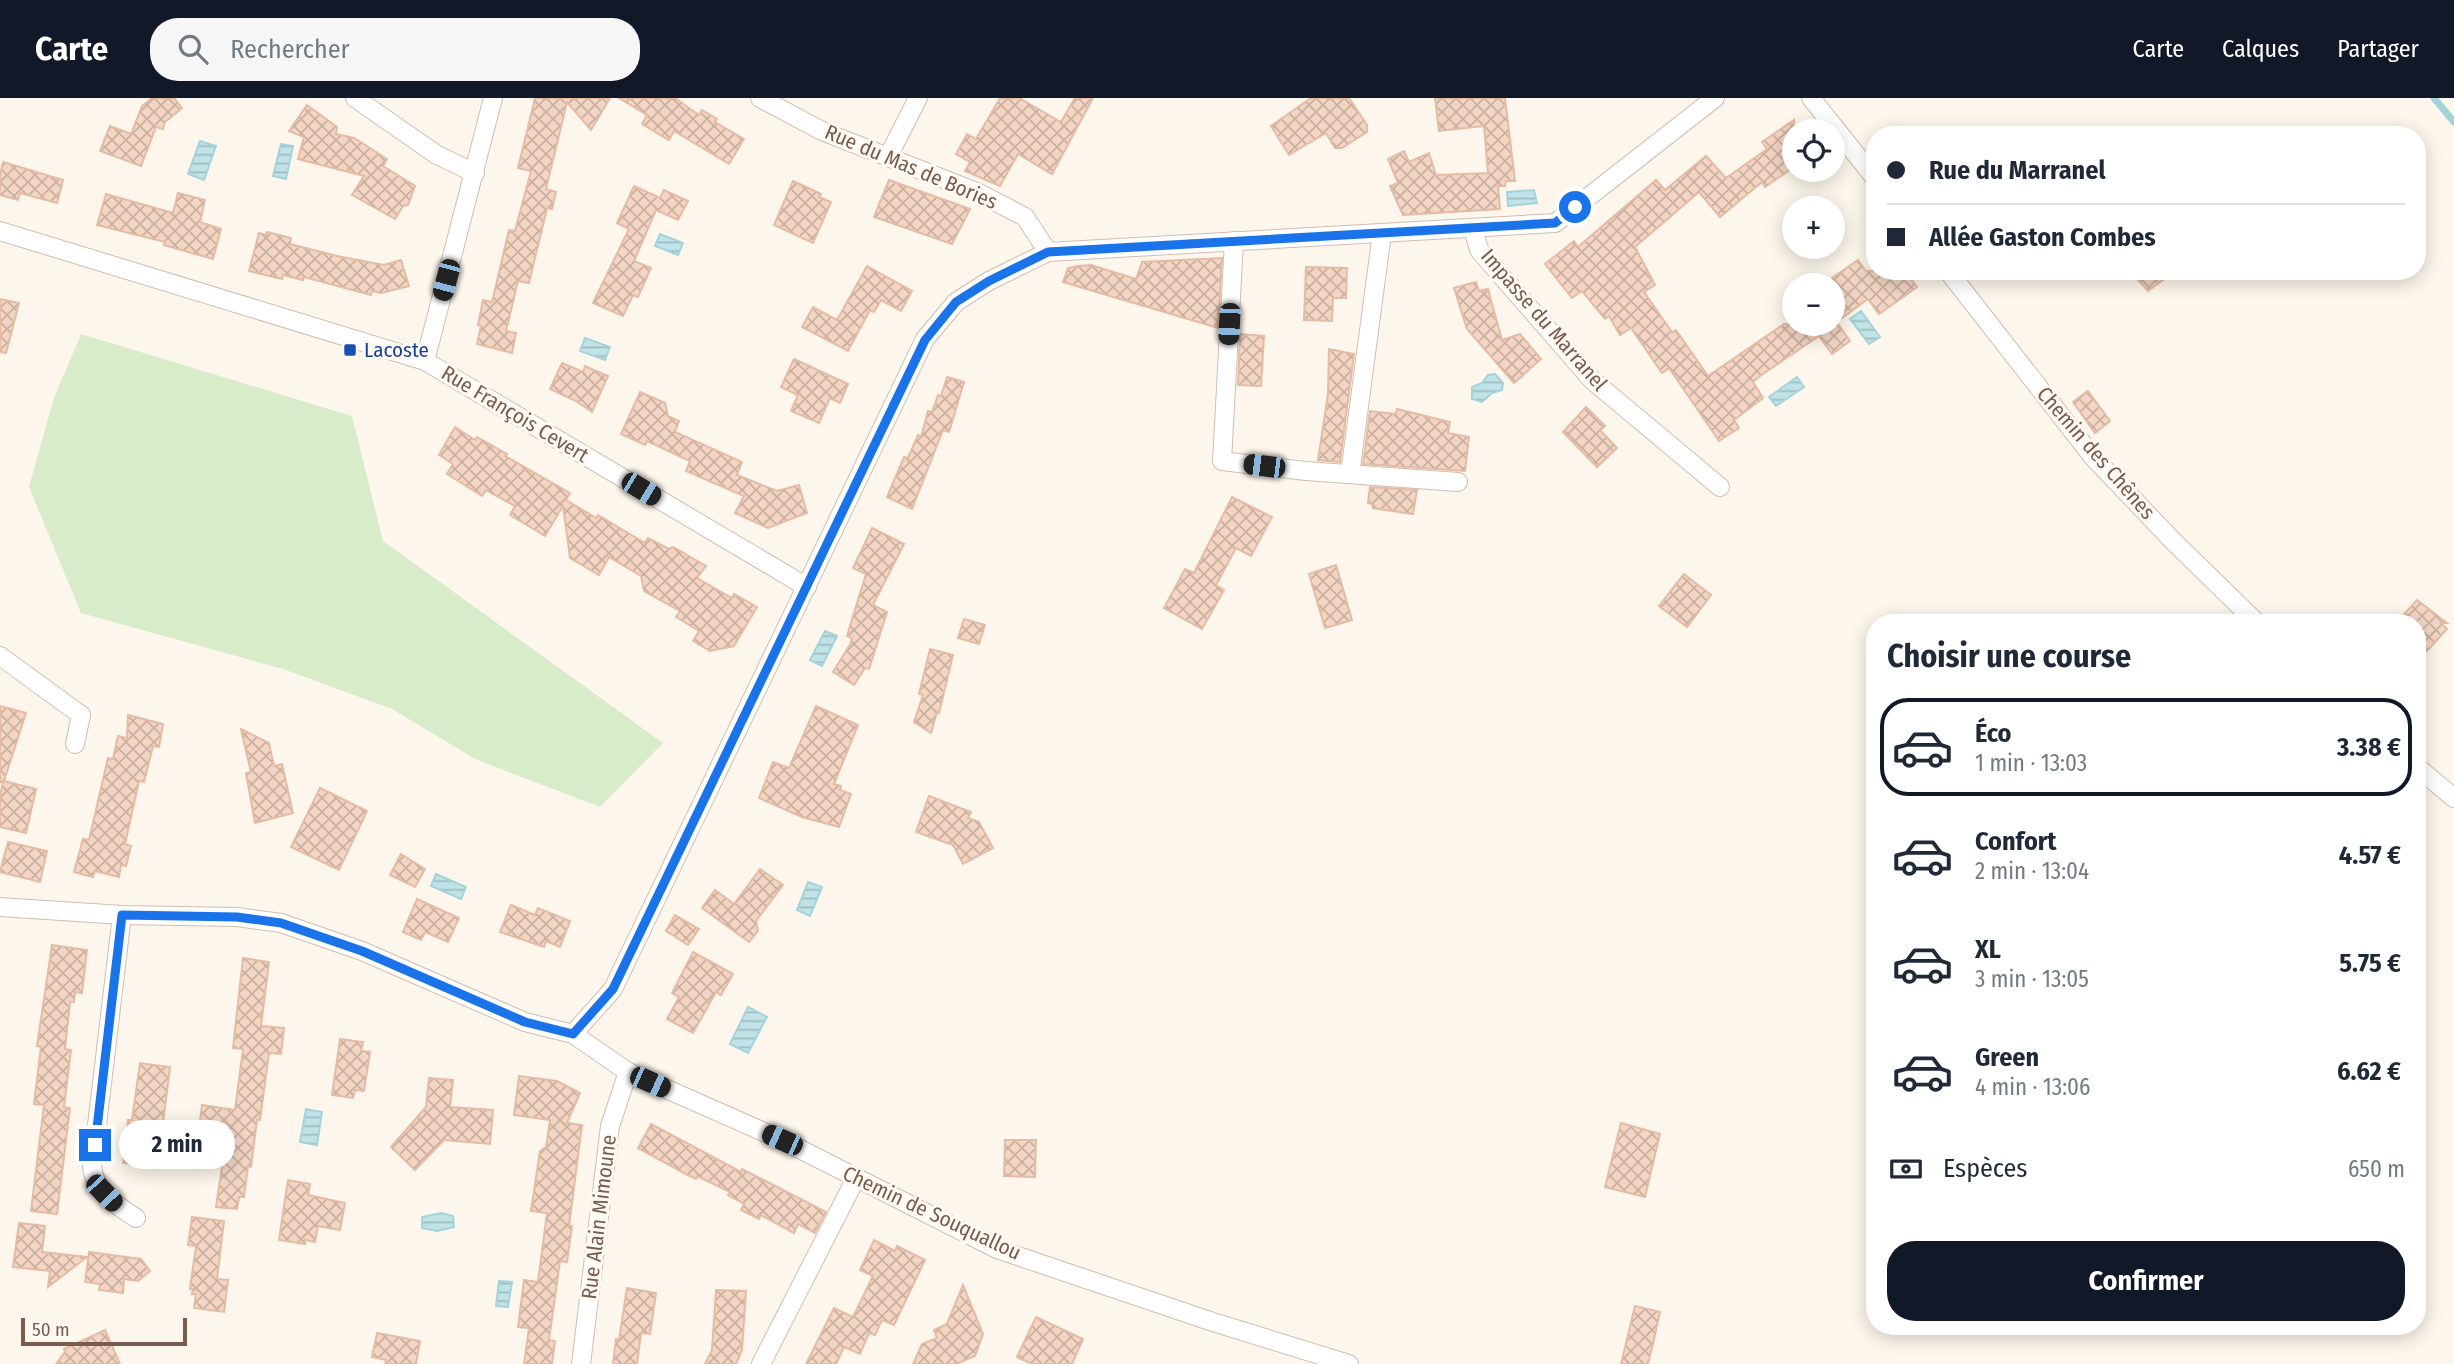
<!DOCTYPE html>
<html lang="fr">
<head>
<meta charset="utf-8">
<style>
	body { margin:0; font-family:"Fira Sans Condensed",sans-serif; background:#f6f6f7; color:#1f2937; height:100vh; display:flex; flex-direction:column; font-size:26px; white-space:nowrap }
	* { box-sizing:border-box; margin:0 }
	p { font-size:23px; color:#747a83 }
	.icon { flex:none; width:38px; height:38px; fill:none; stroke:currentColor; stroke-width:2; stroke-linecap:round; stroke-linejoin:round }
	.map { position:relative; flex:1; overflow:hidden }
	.side { position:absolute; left:1866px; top:516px; width:560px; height:721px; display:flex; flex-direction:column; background:#fff; border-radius:28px; box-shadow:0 4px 18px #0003 }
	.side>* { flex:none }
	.hud { position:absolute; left:1866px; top:28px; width:560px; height:154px; border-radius:28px; box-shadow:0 4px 18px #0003; display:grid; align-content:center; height:154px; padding:0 21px; background:#fff }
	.fabs { position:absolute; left:1782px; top:21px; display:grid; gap:14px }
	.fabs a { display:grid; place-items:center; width:63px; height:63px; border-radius:50%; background:#fff; box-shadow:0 4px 18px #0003; font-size:35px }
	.scale { position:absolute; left:21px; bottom:18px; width:166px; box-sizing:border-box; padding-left:7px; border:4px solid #7a5c4d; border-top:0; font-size:19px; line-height:24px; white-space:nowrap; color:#7a5c4d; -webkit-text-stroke:5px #fffaf3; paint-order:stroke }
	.end { position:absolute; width:32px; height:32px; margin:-16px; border:9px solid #1a73e8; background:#fff; box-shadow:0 0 0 4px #fff }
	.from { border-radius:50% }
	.bubble { position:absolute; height:49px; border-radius:24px; background:#fff; box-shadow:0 4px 18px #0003; font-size:23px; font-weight:700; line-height:49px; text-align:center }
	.car { position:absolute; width:21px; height:42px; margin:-21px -10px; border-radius:9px; box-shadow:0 0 5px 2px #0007; background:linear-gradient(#222 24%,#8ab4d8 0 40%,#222 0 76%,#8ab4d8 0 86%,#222 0) }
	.hud b { display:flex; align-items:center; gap:24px; height:66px; font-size:26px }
	.hud b+b { border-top:2px solid #e0e1e3 }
	.hud i { width:18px; height:18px; background:#1f2937 }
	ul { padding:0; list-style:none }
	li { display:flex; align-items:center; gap:21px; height:98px; margin:0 14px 10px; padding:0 7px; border:4px solid transparent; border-radius:28px }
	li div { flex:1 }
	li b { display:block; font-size:26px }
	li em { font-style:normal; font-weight:700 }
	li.selected { border-color:#111827 }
	li>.icon { width:63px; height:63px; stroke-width:1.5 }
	h2 { padding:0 21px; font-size:32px; line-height:84px }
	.pay { display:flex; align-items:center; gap:18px; height:77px; padding:0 21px; font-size:26px }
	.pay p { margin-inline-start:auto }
	.action { display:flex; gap:14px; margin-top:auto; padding:14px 21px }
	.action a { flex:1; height:80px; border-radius:28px; background:#111827; color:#fff; font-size:28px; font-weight:700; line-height:80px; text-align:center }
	header { display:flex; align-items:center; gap:42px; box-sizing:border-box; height:98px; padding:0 35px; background:#111827; color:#fff }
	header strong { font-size:33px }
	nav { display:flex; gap:38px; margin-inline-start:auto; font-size:24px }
	.search { width:490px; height:63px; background:#f6f6f7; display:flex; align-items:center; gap:18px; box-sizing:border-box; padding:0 24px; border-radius:28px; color:#747a83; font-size:26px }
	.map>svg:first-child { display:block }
	.green { fill:#d8ecc9 }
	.water { fill:url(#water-rules); stroke:#a5d3da; stroke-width:2 }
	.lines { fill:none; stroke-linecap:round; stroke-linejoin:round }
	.stream { stroke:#a5d3da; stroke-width:7 }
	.building { fill:url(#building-cross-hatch); stroke:#e6bba3; stroke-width:2 }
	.minor-casing { stroke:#d1beb0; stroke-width:20 }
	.minor { stroke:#fff; stroke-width:18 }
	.route { stroke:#1a73e8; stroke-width:9 }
	.transit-dot { fill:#1a4fb4; stroke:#fffaf3; stroke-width:2.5 }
	.labels { text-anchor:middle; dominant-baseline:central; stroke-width:6; stroke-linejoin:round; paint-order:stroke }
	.street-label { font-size:21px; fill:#7a5c4d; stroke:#fffaf3 }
	.transit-label { font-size:21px; fill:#164399; stroke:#fffaf3; text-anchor:start }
</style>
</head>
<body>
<header>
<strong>Carte</strong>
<div class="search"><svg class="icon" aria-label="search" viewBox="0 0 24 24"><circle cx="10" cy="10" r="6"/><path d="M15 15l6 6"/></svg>Rechercher</div>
<nav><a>Carte</a><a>Calques</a><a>Partager</a></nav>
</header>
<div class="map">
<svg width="2454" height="1266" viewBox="0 0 2454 1266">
	<defs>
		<pattern id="water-rules" width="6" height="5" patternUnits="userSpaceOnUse" patternTransform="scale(1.75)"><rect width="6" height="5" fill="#bfe3e8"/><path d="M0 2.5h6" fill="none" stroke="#a0bbbe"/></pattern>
		<pattern id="building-cross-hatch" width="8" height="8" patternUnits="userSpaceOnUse" patternTransform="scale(1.75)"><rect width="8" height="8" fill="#f3d5c3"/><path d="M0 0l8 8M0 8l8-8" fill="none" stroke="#cab0a1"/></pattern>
	</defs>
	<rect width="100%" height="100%" fill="#fdf6ec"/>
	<polygon class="green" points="81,236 352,318 383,443 663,645 600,709 475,661 392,611 283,571 81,515 29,389 54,300"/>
	<g class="water">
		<polygon points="200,43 216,48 204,82 188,76"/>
		<polygon points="281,46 293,48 286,81 273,78"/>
		<polygon points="1534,92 1537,105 1508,108 1507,94"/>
		<polygon points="660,136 683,145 678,157 655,148"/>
		<polygon points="1861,213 1880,239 1869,246 1850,221"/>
		<polygon points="585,240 610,249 605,262 580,253"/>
		<polygon points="1495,276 1503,285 1502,292 1492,295 1482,304 1472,301 1472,289 1482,285 1488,277"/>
		<polygon points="1797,279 1804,289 1776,308 1769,299"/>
		<polygon points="825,533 837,538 822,568 810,562"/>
		<polygon points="436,776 466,789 461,801 431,788"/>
		<polygon points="808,784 822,789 810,818 797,812"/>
		<polygon points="748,909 767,919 748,955 730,946"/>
		<polygon points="306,1011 322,1014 317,1047 300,1044"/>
		<polygon points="441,1115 453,1118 454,1129 437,1133 422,1130 422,1119"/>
		<polygon points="499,1183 512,1184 508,1209 496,1208"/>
	</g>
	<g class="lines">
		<polyline class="stream" points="2434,0 2454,24"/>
	</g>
	<g class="building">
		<polygon points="152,0 174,0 182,10 165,24 163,31 156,29 141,68 100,53 110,28 131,36 142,8"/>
		<polygon points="535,0 610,0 591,32 567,4 546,91 556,94 552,111 547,110 529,185 518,183 506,233 516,235 512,255 477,246 481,228 478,227 483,202 492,204 509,132 515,133 531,73 518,70"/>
		<polygon points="619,0 675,0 699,17 702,12 717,21 715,24 744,41 729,66 674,33 669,42 642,26 647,17"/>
		<polygon points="1000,0 1019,0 1061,24 1075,0 1093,0 1052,76 1018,56 1000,88 965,73 970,64 956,56 967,36 976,41"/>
		<polygon points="1311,0 1349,0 1367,27 1367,34 1342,50 1335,50 1326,35 1289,57 1271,28"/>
		<polygon points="1435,0 1505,0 1515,83 1506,83 1505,88 1498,88 1500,111 1403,117 1390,88 1398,85 1388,61 1404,53 1409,64 1429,55 1436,77 1488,75 1484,28 1439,33"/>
		<polygon points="307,7 337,29 336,36 354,40 387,61 383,68 415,88 408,107 403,108 395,121 352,97 364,78 298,61 304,39 289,33"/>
		<polygon points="1794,22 1794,69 1765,89 1762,84 1720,119 1699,94 1635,149 1655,187 1644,194 1672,234 1676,232 1708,278 1784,226 1832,226 1832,180 1858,162 1866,173 1905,173 1917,189 1879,216 1868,201 1834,226 1838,226 1850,243 1832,256 1819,238 1760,278 1753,284 1763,300 1734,322 1739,330 1719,343 1669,270 1662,275 1631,230 1620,237 1609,218 1605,221 1582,193 1572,200 1545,166 1574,143 1578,149 1656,82 1665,92 1706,58 1726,80 1767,51 1762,44"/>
		<polygon points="3,64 63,82 57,105 20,95 18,102 0,97 0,77"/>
		<polygon points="889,82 970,111 952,146 874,119"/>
		<polygon points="793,83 821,96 819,99 831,104 813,145 774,127"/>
		<polygon points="634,88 660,100 664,92 688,103 678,122 656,112 634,163 651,170 638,199 633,197 623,218 593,205 629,131 617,125"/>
		<polygon points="178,95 205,102 200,124 221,131 213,161 164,147 165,144 97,127 106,96 173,115"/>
		<polygon points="267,134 291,140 290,146 337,158 384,167 401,162 409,188 381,195 372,193 371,197 304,179 303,182 283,177 282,181 249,173 259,135 266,137"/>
		<polygon points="1222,160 1218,230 1063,184 1068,170 1078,168 1091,167 1136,181 1142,164"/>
		<polygon points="867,168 912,193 901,213 881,202 874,214 870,212 848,253 802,229 813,209 837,222"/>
		<polygon points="1306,169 1347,170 1346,200 1333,200 1332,223 1304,222"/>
		<polygon points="2130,173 2175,173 2148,193"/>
		<polygon points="1476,184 1479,193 1488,191 1502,242 1520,236 1541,261 1514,285 1467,231 1454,190"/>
		<polygon points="0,201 19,205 6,255 0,254"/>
		<polygon points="1240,236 1264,238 1261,288 1238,287"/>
		<polygon points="1329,251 1354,256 1340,364 1318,362 1328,296"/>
		<polygon points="794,261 848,286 840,305 830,300 819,325 791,313 798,297 781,289"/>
		<polygon points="562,265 583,274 585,268 608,278 592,314 576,303 550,291"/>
		<polygon points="947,279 964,284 949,334 943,332 912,411 887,399 904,359 908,360 918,337 921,339 928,313 932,314 938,297 941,298"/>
		<polygon points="2088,293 2110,323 2095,335 2073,304"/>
		<polygon points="640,294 665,305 668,318 679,323 675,334 742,364 737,377 777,393 799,387 807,415 768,430 735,415 744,398 686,373 690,363 647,343 645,347 621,336"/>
		<polygon points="1586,309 1605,328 1600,332 1617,350 1597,369 1563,334"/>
		<polygon points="1397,311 1450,324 1448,335 1469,339 1465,373 1363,366 1370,313 1396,316"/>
		<polygon points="455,329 475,342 477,339 507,356 505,358 570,395 566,402 596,420 598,417 645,445 648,440 669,451 673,449 706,468 697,480 732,500 734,496 757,509 734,548 710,553 693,543 699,533 676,519 680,513 644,493 641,478 609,459 599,477 570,460 563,408 545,438 510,417 515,408 486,392 482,398 447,376 453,366 439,357"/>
		<polygon points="1370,389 1417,392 1413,416 1373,410 1372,406 1368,405"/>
		<polygon points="1232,399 1272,419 1251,458 1236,450 1216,487 1224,492 1202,531 1164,510 1185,471 1194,475"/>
		<polygon points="872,430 904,446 873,507 887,514 869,571 865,570 854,587 833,574 851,545 852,540 847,538 866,476 853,470"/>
		<polygon points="1336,467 1352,522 1325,530 1309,476"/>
		<polygon points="1684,476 1711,497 1687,529 1659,508"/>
		<polygon points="2417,502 2447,525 2441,525 2447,531 2427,553 2417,544 2417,525 2396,525"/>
		<polygon points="964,521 985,527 979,546 958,540"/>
		<polygon points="930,551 953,557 939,615 937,614 931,635 914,624 923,597 919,596"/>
		<polygon points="0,608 26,615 4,683 36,691 26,735 0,729 0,698 3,684 0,684"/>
		<polygon points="816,608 858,627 834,686 841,688 840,692 851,696 839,729 802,719 759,700 773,664 789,670"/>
		<polygon points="128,617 163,626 159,649 153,648 144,684 139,683 125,746 131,748 126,768 121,767 119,779 95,773 93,779 74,774 83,741 89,742 108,660 113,661 118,638 127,640"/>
		<polygon points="241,631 269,645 274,668 282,666 293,715 255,725 246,675 251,674"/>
		<polygon points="320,690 367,713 339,772 291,749"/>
		<polygon points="929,698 971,714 968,720 979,724 993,750 963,766 953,747 916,734"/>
		<polygon points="8,744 47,753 40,784 0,774"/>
		<polygon points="401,756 425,771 415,789 390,777"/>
		<polygon points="760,771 783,787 756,823 758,833 749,844 702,810 715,792 734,806"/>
		<polygon points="417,801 459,820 448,844 425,834 421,842 403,834"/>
		<polygon points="511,807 535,817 538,810 570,823 560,849 546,843 544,849 500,834"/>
		<polygon points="675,817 699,831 688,847 666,833"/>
		<polygon points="52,847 87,852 82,895 75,894 74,904 70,904 65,951 71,952 64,1009 70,1010 57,1116 31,1113 44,1007 34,1006 41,949 37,948"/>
		<polygon points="693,854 733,876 721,897 716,894 693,935 667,921 679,899 672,895"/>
		<polygon points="243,860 269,864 261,928 284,930 281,956 269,955 260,1022 257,1022 251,1069 248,1068 244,1099 239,1099 237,1111 216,1109 223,1062 147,1050 145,1068 123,1065 128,1022 132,1022 140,965 170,969 163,1026 199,1031 202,1007 235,1012 243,951 233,950"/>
		<polygon points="340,941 363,944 361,953 370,954 364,993 355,992 353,1000 332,997"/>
		<polygon points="519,978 557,983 580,995 567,1025 582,1027 569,1128 572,1128 567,1164 560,1163 549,1242 555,1243 552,1266 524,1266 529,1230 518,1229 524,1182 538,1184 547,1115 531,1113 540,1053 546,1049 550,1022 514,1017"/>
		<polygon points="429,980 453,982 450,1009 493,1012 490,1046 444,1042 415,1072 391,1049 426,1009"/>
		<polygon points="1621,1025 1660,1036 1645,1099 1605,1089"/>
		<polygon points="651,1026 741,1074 742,1071 826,1114 815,1135 798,1126 794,1135 761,1117 759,1121 741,1112 744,1106 728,1097 730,1094 697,1078 696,1081 684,1075 638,1050"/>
		<polygon points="1005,1042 1036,1042 1035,1079 1004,1078"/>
		<polygon points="288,1082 310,1086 308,1097 345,1105 340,1132 318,1128 315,1144 305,1142 305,1146 279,1142"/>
		<polygon points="192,1119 224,1123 217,1181 228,1182 224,1214 194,1210 196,1196 192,1196 193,1191 190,1191 196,1148 188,1147"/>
		<polygon points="19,1125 45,1128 42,1154 87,1159 48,1189 50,1173 13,1169"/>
		<polygon points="874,1142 895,1153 897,1148 925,1162 894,1227 882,1222 875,1237 869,1235 860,1256 844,1249 836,1266 806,1266 834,1210 853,1219 873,1178 860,1172"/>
		<polygon points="89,1154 141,1161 150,1173 138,1183 124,1181 123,1195 99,1192 100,1186 85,1184"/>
		<polygon points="963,1187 983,1236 975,1258 956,1266 913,1266 922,1246 937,1240 934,1232 947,1226"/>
		<polygon points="627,1190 656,1195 650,1236 641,1235 637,1266 613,1266 616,1241 619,1242"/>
		<polygon points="716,1192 746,1193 742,1252 736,1266 705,1266 712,1252"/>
		<polygon points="1635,1208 1660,1214 1653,1246 1648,1266 1621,1266"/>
		<polygon points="1036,1219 1083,1241 1072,1266 1032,1266 1017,1259"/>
		<polygon points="105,1232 120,1266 56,1266 65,1254 64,1251"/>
		<polygon points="377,1235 420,1243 416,1266 385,1266 386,1262 372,1259"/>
	</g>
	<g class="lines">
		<defs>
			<g id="minor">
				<polyline points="355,0 437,57 475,75"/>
				<polyline points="760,0 822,33 979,95 1025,119 1048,154"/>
				<polyline points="1811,0 1874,79"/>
				<polyline points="888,59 918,0"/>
				<polyline points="1473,130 1479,152 1592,282 1720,389"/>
				<polyline points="0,133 425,263 807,489"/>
				<polyline points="1234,143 1222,363 1306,373 1458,384"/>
				<polyline points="1948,173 2093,359 2172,442 2257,525"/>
				<polyline points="425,263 493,0"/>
				<polyline points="1350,376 1382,135"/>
				<polyline points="0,558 81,617 75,646"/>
				<polyline points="2417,669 2454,700"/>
				<polyline points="0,809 122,817 237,819 281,825 362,853 525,924 573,936 613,891 925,241 956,204 989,183 1048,154 1555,125 1715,0"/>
				<path d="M122,817L92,1069C95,1094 116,1107 136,1120"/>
				<polyline points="573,936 628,974 782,1042 997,1151 1213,1224 1349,1266"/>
				<polyline points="581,1266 610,1028 628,974"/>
				<polyline points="761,1266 856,1080"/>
			</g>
		</defs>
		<use href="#minor" class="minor-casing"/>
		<use href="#minor" class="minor"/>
	</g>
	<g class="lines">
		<polyline class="route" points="95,1047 122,817 237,819 281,825 362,853 525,924 573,936 613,891 925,242 956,204 989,183 1048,154 1555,125 1575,109"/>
	</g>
	<rect class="transit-dot" x="343" y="245" width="14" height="14" rx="3.5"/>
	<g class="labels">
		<g class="street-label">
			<text transform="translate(911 69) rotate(23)">Rue du Mas de Bories</text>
			<text transform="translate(1544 222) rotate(49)">Impasse du Marranel</text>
			<text transform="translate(515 316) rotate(31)">Rue François Cevert</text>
			<text transform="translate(2096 355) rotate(49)">Chemin des Chênes</text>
			<text transform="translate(932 1115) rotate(25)">Chemin de Souquallou</text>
			<text transform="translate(599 1119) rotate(-83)">Rue Alain Mimoune</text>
		</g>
		<g class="transit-label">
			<text x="364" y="252">Lacoste</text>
		</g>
	</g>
</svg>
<div class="fabs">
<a><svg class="icon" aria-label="locate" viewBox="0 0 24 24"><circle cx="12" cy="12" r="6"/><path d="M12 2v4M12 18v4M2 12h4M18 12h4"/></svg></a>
<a>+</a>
<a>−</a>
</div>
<div class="scale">50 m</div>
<i class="end from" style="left:1575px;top:109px"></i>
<i class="end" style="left:95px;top:1047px"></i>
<div class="bubble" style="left:119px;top:1022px;width:116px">2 min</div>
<i class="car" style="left:446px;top:182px;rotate:195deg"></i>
<i class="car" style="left:1229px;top:226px;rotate:183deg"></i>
<i class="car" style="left:1264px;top:368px;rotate:277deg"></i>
<i class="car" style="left:641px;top:391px;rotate:121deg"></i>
<i class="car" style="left:650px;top:984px;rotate:114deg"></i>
<i class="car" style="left:782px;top:1042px;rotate:294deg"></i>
<i class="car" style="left:104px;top:1095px;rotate:136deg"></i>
<div class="hud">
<b><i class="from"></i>Rue du Marranel</b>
<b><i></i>Allée Gaston Combes</b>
</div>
<section class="side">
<h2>Choisir une course</h2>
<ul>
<li class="selected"><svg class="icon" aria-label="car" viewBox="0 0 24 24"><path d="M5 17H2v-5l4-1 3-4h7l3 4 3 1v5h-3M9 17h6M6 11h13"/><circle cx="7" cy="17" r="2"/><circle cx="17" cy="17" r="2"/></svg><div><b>Éco</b><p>1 min · 13:03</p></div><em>3.38 €</em></li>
<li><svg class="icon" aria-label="car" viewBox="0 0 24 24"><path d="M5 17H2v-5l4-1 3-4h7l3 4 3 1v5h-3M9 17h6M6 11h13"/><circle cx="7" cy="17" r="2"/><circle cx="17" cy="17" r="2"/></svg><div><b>Confort</b><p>2 min · 13:04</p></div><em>4.57 €</em></li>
<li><svg class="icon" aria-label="car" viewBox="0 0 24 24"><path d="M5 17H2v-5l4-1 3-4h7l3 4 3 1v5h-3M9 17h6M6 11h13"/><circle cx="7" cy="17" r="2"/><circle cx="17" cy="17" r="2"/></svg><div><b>XL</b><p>3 min · 13:05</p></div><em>5.75 €</em></li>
<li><svg class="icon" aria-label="car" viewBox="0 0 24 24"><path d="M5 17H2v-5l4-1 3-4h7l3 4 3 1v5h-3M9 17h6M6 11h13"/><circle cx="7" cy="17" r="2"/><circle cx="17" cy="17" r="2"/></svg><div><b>Green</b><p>4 min · 13:06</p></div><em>6.62 €</em></li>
</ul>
<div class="pay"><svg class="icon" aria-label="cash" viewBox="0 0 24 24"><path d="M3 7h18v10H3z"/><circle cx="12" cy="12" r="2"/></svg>Espèces<p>650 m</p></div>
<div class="action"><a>Confirmer</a></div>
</section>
</div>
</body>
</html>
